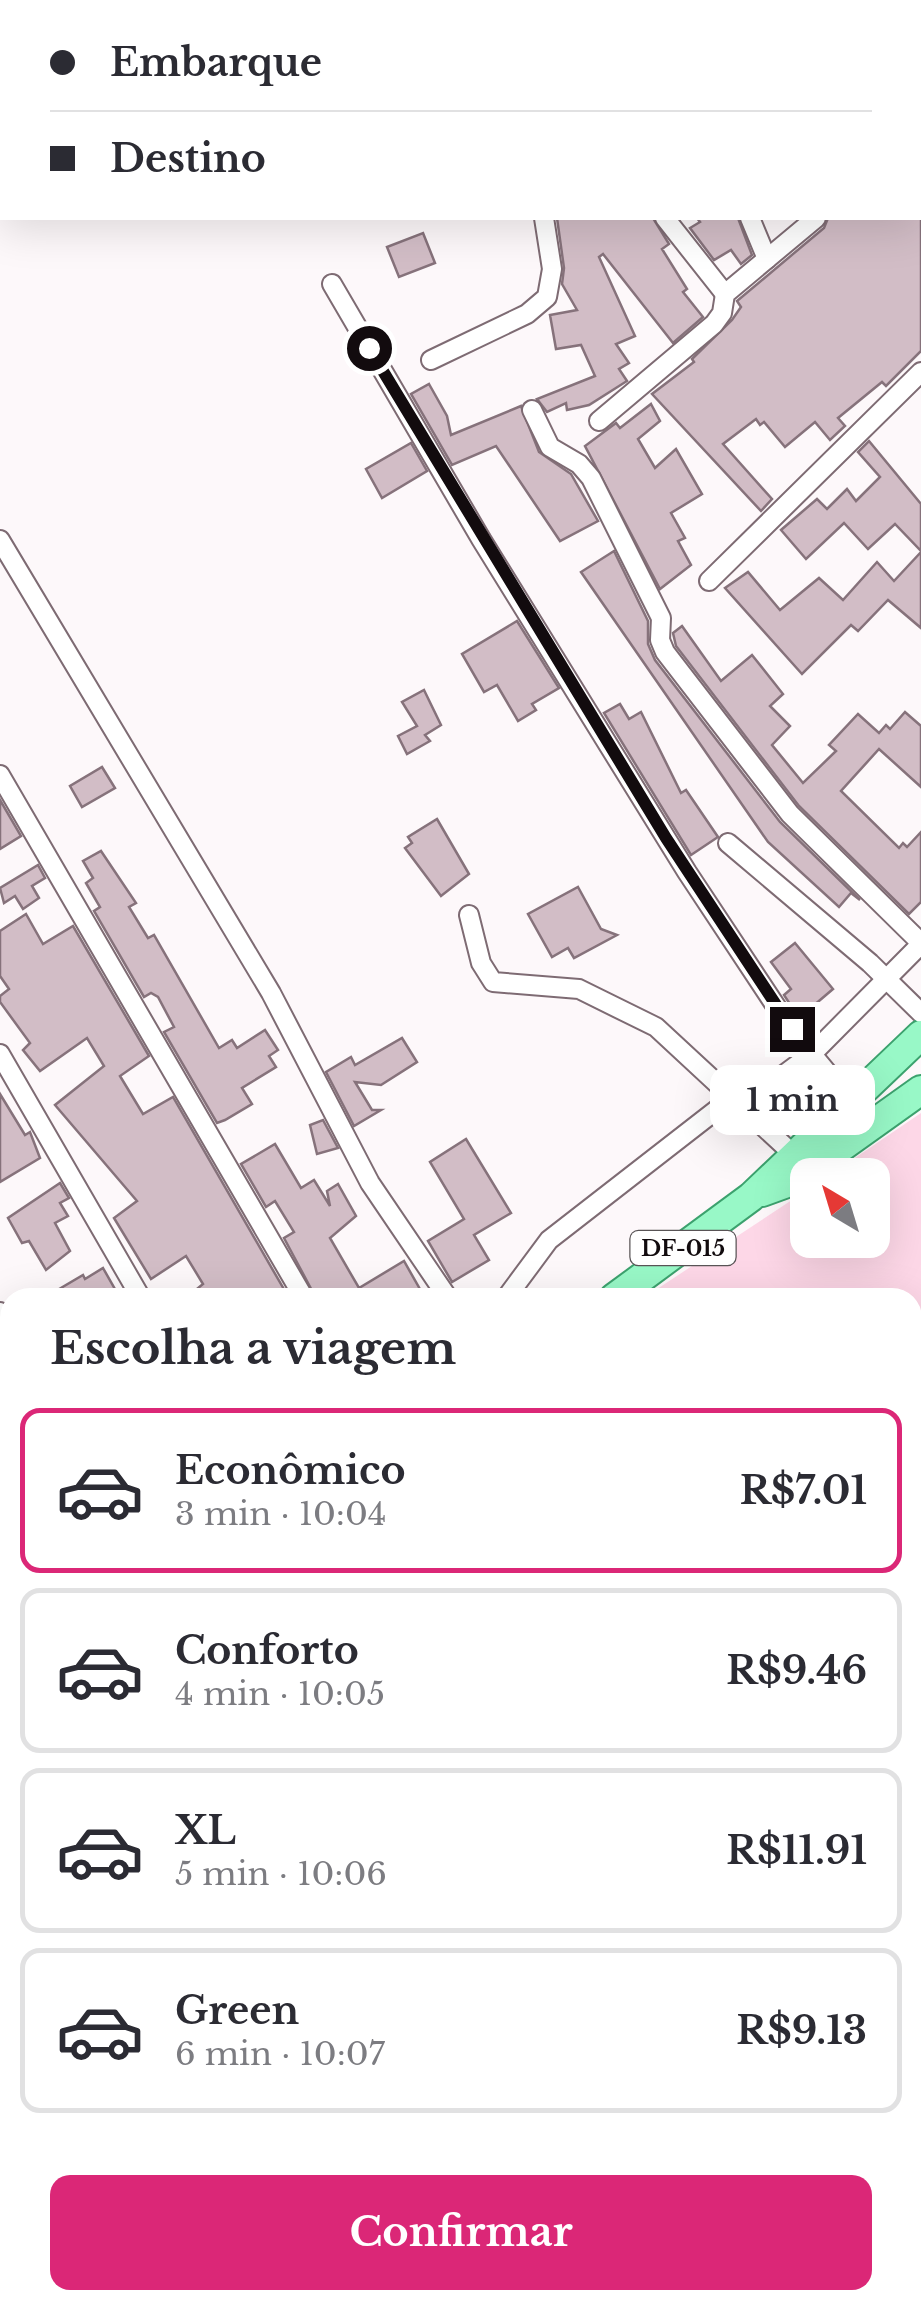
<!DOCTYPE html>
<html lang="pt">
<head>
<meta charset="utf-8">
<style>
	body { margin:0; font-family:"Libre Baskerville",serif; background:#f2f2f3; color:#2b2b33; height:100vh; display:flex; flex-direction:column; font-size:38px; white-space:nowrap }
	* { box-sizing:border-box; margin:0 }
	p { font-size:32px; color:#7c7c81 }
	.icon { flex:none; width:55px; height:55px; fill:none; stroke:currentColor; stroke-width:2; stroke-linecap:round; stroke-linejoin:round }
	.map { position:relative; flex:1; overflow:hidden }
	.sheet { position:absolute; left:0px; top:1288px; width:922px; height:1022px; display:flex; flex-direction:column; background:#fff; border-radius:30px 30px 0 0; box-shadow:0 10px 40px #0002 }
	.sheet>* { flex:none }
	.banner { position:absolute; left:0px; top:0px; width:922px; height:220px; box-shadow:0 10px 40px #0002; display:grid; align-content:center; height:220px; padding:0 50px; background:#fff }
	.needle { width:65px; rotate:322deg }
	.tools { position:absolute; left:790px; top:1158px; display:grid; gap:20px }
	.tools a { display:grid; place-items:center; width:100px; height:100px; border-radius:20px; background:#fff; box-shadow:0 10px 40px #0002; font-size:50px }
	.end { position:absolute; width:45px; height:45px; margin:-22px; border:12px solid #120b0e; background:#fff; box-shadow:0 0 0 5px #fff }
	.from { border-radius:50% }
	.bubble { position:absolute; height:70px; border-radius:20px; background:#fff; box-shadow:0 10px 40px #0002; font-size:32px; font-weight:700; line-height:70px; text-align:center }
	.banner b { display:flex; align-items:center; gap:35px; height:95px; font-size:38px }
	.banner b+b { border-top:2px solid #e1e1e2 }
	.banner i { width:25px; height:25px; background:#2b2b33 }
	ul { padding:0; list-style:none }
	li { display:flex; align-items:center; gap:30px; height:165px; margin:0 20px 15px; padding:0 30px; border:5px solid #e1e1e2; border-radius:20px }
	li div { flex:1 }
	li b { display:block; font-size:38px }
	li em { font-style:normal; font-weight:700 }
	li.on { border-color:#db2777 }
	li>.icon { width:90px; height:90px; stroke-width:1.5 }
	h2 { padding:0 50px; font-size:45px; line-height:120px }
	.primary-button { display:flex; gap:20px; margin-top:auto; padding:20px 50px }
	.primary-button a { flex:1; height:115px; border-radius:20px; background:#db2777; color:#fff; font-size:40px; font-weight:700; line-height:115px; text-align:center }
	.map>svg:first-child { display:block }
	.green { fill:#fdd7e7 }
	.building { fill:#d2bdc6; stroke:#86727b; stroke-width:2.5 }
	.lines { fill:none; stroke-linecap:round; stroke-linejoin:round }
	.lane-casing { stroke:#7e6b73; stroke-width:14 }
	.street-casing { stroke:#7e6b73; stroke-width:22 }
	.primary-casing { stroke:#3ca26e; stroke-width:32 }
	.path { stroke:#aca6a8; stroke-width:4; stroke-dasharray:5 5; stroke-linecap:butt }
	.lane { stroke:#fff; stroke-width:9 }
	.street { stroke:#fff; stroke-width:18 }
	.primary { stroke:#98f8c7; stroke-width:28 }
	.route { stroke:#120b0e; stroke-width:12 }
	.labels { text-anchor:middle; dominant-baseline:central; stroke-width:10; stroke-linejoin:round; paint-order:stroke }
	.shield { fill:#fff; stroke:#595456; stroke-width:2.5 }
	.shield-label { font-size:22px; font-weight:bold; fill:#120b0e }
</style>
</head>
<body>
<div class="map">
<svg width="921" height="2309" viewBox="0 0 921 2309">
	<rect width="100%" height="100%" fill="#fdf8fa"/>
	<g class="green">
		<polygon points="921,1113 921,1566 913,1572 912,1298 645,1297 807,1190 808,1240 872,1240 872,1175 830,1175"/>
		<polygon points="10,1676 10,2248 0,2256 0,1682"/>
		<polygon points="541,2300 773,2300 780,2309 529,2309"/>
	</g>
	<g class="building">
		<polygon points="921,204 921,351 886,386 882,382 838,418 845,426 830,440 815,422 785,447 764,422 760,425 756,419 723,444 772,499 761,511 652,394 694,362 692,359 732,320 741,307 737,301 824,228 828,218 920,218"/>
		<polygon points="557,218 653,218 669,244 662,249 687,289 683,292 703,317 673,343 603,254 599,257 635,336 616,344 629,363 619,369 627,381 589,405 567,410 566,403 547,412 537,399 595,376 581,345 556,349 550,315 577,310 562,284 564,268"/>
		<polygon points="697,218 738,218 752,255 741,264 731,250 714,260 690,228 700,222"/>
		<polygon points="423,233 435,263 399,277 387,247"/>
		<polygon points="429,384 447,416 451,435 521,406 539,452 571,474 598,521 560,541 496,446 452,465 411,394"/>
		<polygon points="651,404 660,421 638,439 655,468 676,449 702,494 671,513 685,538 678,541 691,565 660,589 585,446 616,423 620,428"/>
		<polygon points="869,441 921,504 921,551 895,524 868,549 844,523 806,559 781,530 817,499 827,509 847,489 856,501 880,477 858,452"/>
		<polygon points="411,443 427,471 382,498 366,469"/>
		<polygon points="614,551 648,621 648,644 655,660 780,822 860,900 851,893 839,907 768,842 581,572"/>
		<polygon points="921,552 921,628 888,600 858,631 851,625 802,674 725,588 748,572 780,610 819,578 843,600 877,562 894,581"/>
		<polygon points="517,621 559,688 532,704 536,710 518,721 497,685 484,692 462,654"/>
		<polygon points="682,626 721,681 752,655 783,694 770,706 790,726 772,745 803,783 836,751 829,745 858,714 879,733 886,725 890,729 905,712 921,726 921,787 879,749 841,791 899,848 903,843 907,847 921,832 921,902 909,914 799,806 676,646 673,633"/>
		<polygon points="424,690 441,725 425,735 430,741 407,754 398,736 417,726 402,702"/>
		<polygon points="620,704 629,719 641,712 681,793 686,790 718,837 691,855 604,713"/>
		<polygon points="102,767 115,788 82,807 70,786"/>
		<polygon points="0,800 21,836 0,849"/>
		<polygon points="437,819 469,874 441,896 405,848 412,843 408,837"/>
		<polygon points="101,851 136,903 129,907 148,938 154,935 219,1048 232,1040 237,1048 265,1030 278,1050 269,1056 276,1067 242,1088 252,1104 225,1120 217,1123 164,1032 174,1027 158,997 151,993 144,997 94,911 100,907 86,883 93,878 83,861"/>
		<polygon points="38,865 45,878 32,886 39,898 23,909 15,896 4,903 0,888"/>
		<polygon points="578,887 601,929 617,935 574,958 568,948 552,957 528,914"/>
		<polygon points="26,914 43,944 73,926 149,1056 120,1076 143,1114 173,1097 289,1298 186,1298 203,1284 186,1256 151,1279 114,1218 137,1201 55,1105 104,1066 87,1038 40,1071 23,1050 30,1043 0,1002 0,996 9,989 0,976 0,931"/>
		<polygon points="795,943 833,989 799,1018 784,995 791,989 771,962"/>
		<polygon points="402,1038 417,1062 381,1085 355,1082 372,1110 381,1110 354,1126 326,1072 351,1057 355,1065"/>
		<polygon points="0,1094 25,1135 30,1132 40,1158 0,1182"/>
		<polygon points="323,1120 338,1148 317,1154 310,1125"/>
		<polygon points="466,1139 511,1213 474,1235 489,1260 452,1282 428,1241 464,1219 430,1162"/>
		<polygon points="275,1144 301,1188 314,1180 330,1206 327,1191 338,1184 356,1216 330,1238 359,1288 404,1261 425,1298 316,1298 284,1238 294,1232 275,1201 266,1207 241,1164"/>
		<polygon points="60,1183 69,1198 60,1203 68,1216 55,1223 70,1251 46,1270 29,1241 22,1243 8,1218"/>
		<polygon points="103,1268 120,1298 44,1298 83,1275 85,1279"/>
	</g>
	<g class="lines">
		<defs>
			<polyline id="lane" points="0,1519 10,1535"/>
			<g id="street">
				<polyline points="510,0 511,2"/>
				<polyline points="661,0 662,2"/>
				<polyline points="777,0 778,2"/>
				<polyline points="920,126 921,125"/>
				<polyline points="665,218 725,294"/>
				<polyline points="750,218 767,259"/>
				<polyline points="332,284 481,539 687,872 791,1029 850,1100"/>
				<polyline points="431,360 527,314 547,297 552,269 544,218"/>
				<polyline points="532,410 550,447 579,464 591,478 661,618 660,640 665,652 790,814 921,943"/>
				<polyline points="599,421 714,324 722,313 725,294 816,218"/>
				<polyline points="0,540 271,993 370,1183 448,1298"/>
				<polyline points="709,581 921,372"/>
				<polyline points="0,775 304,1298"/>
				<polyline points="728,843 870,963 921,1013"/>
				<polyline points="469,915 481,963 493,982 579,989 656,1027 793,1154"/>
				<polyline points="0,1054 141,1298"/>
				<polyline points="742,1106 813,1053 921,944"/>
				<polyline points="506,1298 549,1240 733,1097"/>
				<polyline points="0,1312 10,1328"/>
				<polyline points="912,1593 921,1584"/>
				<polyline points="912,1627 921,1621"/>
				<polyline points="912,1894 921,1887"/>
				<polyline points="912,1963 921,1973"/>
				<polyline points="912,2210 921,2221"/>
				<polyline points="0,2287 10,2280"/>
				<polyline points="560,2300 567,2309"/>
				<polyline points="596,2300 603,2309"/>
				<polyline points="26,2309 38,2300"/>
				<polyline points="372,2309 383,2300"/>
			</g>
			<g id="primary">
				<polyline points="762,1192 795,1180 921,1090"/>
				<polyline points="614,1298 751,1197 921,1035"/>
				<polyline points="0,1664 10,1658"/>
			</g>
		</defs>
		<use href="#lane" class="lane-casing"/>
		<use href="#street" class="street-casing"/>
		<use href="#primary" class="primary-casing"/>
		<g class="path">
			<polyline points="912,1561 921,1552"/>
			<polyline points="912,1680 921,1674"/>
			<polyline points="0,2253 10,2245"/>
			<polyline points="523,2300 530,2309"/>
			<polyline points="632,2300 640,2309"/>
			<polyline points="747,2300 754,2309"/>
			<polyline points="87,2309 99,2300"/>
			<polyline points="704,2309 716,2300"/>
		</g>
		<use href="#lane" class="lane"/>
		<use href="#street" class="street"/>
		<use href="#primary" class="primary"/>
	</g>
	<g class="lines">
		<polyline class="route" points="369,348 666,838 792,1029"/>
	</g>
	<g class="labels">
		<rect class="shield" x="630.5" y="1231" width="105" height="34" rx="8"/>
		<g class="shield-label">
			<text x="683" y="1248">DF-015</text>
		</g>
	</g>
</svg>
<div class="tools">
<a><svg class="needle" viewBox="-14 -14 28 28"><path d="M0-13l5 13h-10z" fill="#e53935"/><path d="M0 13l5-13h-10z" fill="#7c7c81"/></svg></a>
</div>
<i class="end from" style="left:369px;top:348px"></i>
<i class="end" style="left:792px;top:1029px"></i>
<div class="bubble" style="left:710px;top:1065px;width:165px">1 min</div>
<div class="banner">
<b><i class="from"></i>Embarque</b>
<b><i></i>Destino</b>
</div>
<section class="sheet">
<h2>Escolha a viagem</h2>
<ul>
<li class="on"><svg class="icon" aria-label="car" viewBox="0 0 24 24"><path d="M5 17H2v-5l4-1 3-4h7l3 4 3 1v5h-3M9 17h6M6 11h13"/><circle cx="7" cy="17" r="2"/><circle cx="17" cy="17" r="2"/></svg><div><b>Econômico</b><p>3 min · 10:04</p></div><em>R$7.01</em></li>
<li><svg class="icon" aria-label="car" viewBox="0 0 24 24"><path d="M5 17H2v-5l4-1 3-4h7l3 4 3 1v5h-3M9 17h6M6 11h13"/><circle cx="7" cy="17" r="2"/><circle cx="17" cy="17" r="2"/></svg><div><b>Conforto</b><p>4 min · 10:05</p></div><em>R$9.46</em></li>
<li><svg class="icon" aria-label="car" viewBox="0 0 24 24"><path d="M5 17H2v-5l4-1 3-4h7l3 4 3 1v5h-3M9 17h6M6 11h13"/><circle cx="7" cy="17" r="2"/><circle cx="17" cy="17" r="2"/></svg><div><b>XL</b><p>5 min · 10:06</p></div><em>R$11.91</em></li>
<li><svg class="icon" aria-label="car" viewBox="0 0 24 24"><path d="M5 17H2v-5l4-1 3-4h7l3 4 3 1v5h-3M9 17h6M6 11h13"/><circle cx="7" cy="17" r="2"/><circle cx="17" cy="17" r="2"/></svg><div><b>Green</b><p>6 min · 10:07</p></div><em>R$9.13</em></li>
</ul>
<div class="primary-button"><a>Confirmar</a></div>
</section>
</div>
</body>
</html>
